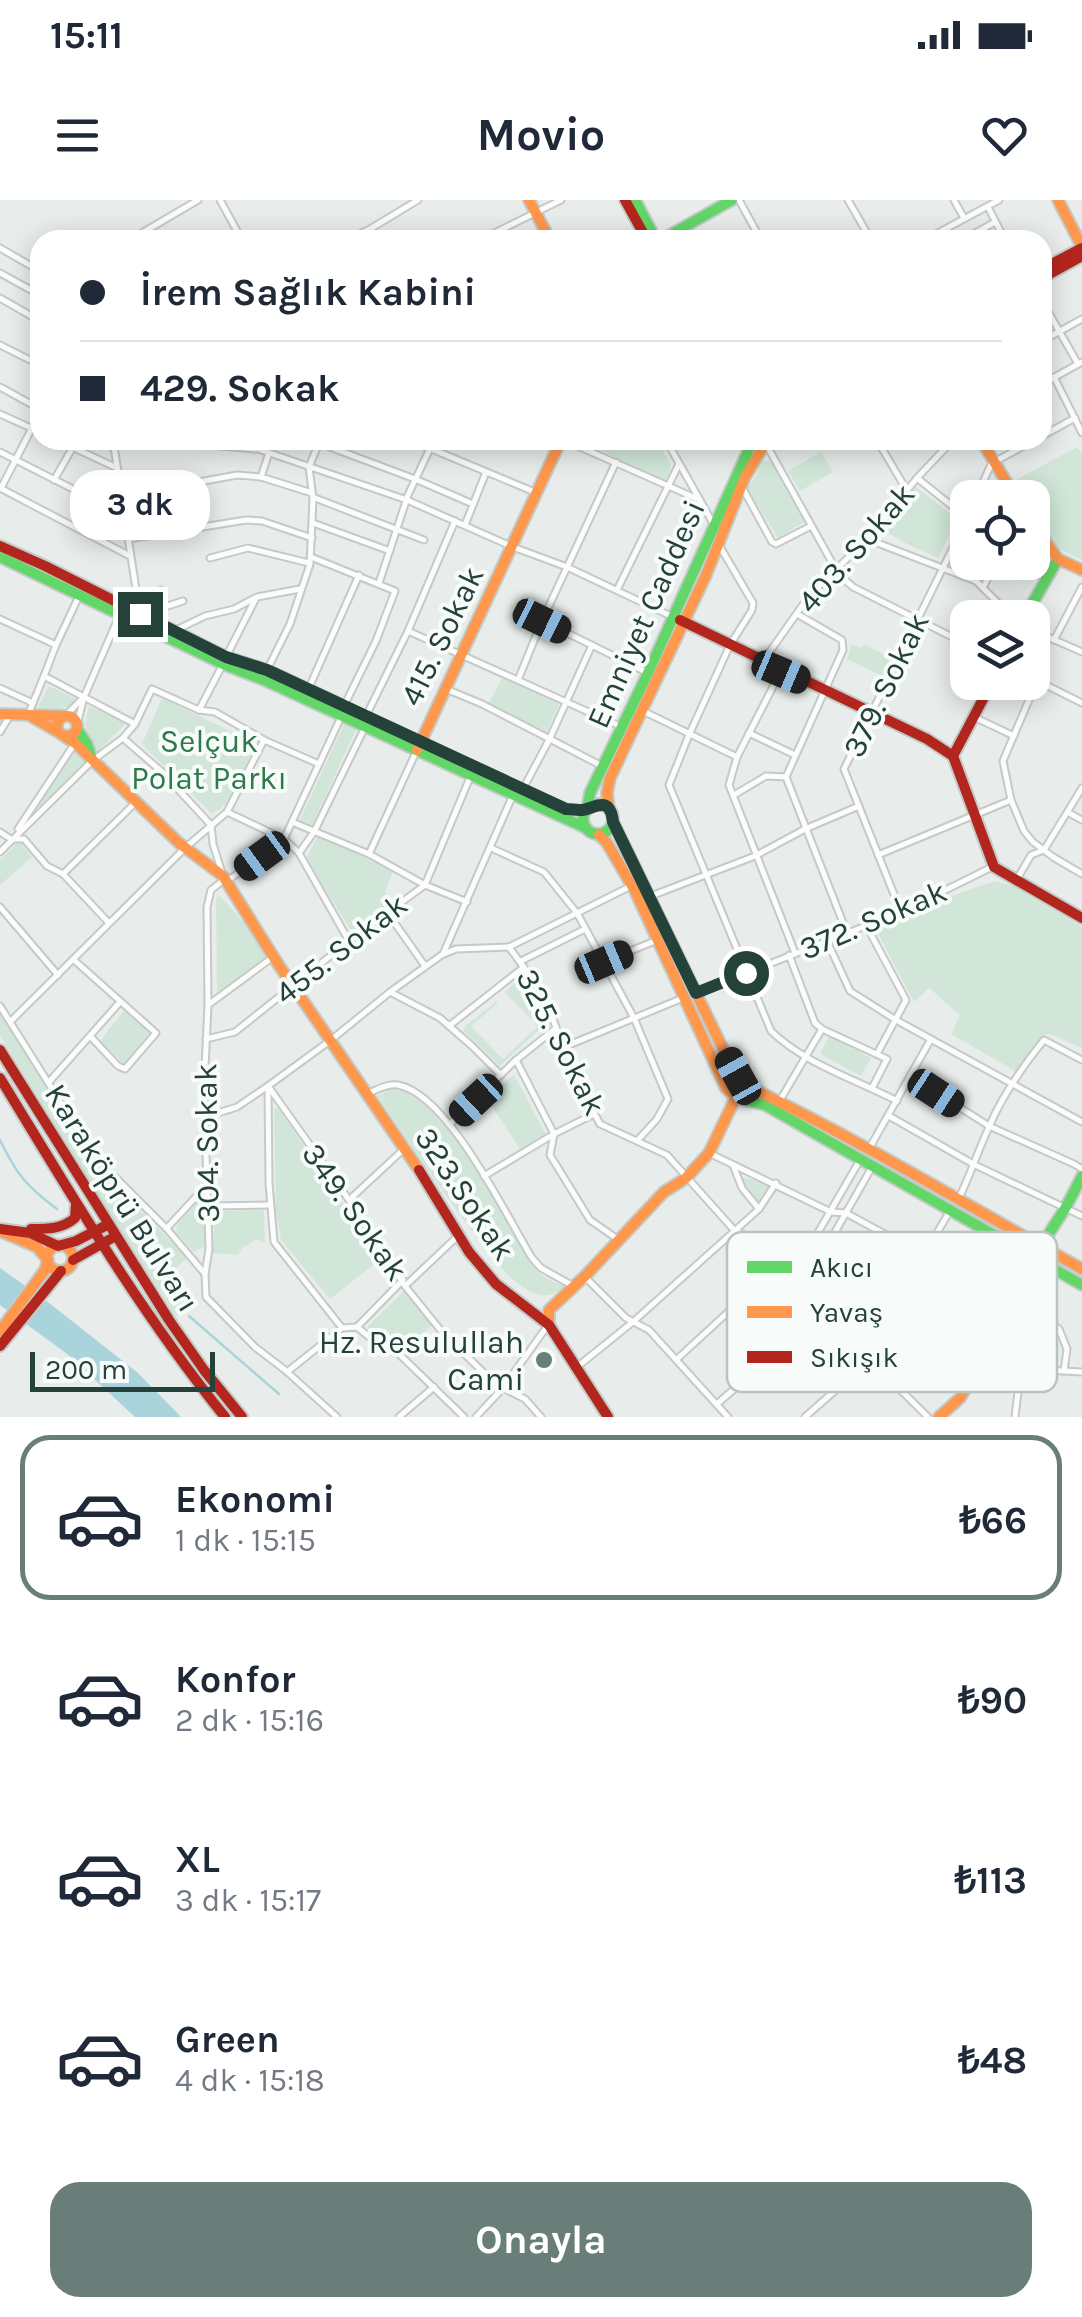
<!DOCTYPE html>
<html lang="tr">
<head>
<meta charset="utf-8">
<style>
	body { margin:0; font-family:Karla,sans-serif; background:#f6f6f7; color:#1f2937; height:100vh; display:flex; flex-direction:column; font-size:38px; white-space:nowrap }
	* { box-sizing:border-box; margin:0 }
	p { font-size:32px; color:#747a83 }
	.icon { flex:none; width:55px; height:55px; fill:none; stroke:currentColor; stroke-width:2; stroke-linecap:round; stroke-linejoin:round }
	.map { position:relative; height:1217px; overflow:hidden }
	.drawer { display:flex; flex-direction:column; background:#fff; flex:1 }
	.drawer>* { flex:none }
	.top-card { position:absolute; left:30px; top:30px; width:1022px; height:220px; border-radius:30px; box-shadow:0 5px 25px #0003; display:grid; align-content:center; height:220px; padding:0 50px; background:#fff }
	.controls { position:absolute; left:950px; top:280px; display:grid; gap:20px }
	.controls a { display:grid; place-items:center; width:100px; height:100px; border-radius:20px; background:#fff; box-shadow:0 5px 25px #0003; font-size:50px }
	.scale { position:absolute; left:30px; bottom:25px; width:185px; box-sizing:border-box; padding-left:10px; border:5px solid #24423a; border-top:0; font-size:28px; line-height:35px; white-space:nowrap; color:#24423a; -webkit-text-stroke:8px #f7fbf9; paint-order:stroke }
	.end { position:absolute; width:45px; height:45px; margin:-22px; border:12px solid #24423a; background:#fff; box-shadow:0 0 0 5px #fff }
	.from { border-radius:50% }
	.bubble { position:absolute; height:70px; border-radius:30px; background:#fff; box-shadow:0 5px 25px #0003; font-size:32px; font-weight:700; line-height:70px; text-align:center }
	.car { position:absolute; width:30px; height:60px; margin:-30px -15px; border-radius:12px; box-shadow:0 0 8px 2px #0007; background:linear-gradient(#222 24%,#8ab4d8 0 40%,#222 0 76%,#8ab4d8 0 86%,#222 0) }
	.top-card b { display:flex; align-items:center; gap:35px; height:95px; font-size:38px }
	.top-card b+b { border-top:2px solid #e0e1e3 }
	.top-card i { width:25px; height:25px; background:#1f2937 }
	ul { padding:18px 0 0; list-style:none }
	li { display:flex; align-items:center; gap:30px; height:165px; margin:0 20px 15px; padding:0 30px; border:5px solid transparent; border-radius:30px }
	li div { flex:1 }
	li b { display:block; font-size:38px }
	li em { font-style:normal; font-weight:700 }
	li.on { border-color:#697e78 }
	li>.icon { width:90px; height:90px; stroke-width:1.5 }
	.cta { display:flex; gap:20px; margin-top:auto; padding:20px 50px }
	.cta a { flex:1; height:115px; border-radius:30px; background:#697e78; color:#fff; font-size:40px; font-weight:700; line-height:115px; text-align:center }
	.status { display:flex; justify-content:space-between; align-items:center; height:70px; padding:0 50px; background:#fff; direction:ltr }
	.status svg { height:28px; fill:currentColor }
	header { display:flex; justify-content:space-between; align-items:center; height:130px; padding:0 50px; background:#fff; font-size:45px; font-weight:700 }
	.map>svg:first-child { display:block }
	.green { fill:#d1e6d8 }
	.water { fill:#a9d4db }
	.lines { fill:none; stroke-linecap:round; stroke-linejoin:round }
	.stream { stroke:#a9d4db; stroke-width:2.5 }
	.street-casing { stroke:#c5cac8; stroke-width:9 }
	.fast-casing { stroke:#c3cbc8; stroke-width:14 }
	.slow-casing { stroke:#c3cbc8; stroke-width:14 }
	.jam-casing { stroke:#c3cbc8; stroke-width:14 }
	.street { stroke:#fcfcfc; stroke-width:5 }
	.fast { stroke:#63d668; stroke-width:10 }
	.slow { stroke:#ff974d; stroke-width:10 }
	.jam { stroke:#b3261e; stroke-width:10 }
	.route { stroke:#24423a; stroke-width:12 }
	.poi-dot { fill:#697e78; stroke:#f7fbf9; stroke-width:4 }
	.labels { text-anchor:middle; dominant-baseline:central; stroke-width:8; stroke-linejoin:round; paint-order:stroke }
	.street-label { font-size:32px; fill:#24423a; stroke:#f7fbf9 }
	.park-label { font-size:32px; fill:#2d7a4b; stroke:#f7fbf9 }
	.poi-label { font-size:32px; fill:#24423a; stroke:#f7fbf9; text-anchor:end }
	.key { fill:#f7fbf9; stroke:#b8c4c0; stroke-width:2.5 }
	.key-label { font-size:28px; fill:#24423a }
</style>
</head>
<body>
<div class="status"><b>15:11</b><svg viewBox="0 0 49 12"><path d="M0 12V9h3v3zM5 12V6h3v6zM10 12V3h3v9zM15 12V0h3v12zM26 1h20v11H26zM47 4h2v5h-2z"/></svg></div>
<header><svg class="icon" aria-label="menu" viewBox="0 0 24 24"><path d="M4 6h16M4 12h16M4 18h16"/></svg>Movio<svg class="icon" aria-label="heart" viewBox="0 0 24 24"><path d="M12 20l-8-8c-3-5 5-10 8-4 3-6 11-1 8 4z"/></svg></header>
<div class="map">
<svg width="1082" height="1217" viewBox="0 0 1082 1217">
	<rect width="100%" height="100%" fill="#e8edeb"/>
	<g class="green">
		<polygon points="580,240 657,240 671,266 666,280 662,280"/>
		<polygon points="1077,247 1082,253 1082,360 1059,349 1033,309 1032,298 1025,297 1014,281"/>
		<polygon points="821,252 833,272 800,291 788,271"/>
		<polygon points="762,261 773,261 806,321 778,338 747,289 757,275"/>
		<polygon points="915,286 957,319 938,358 907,344 882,329"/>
		<polygon points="852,444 861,448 864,444 892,459 884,475 882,476 847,459"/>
		<polygon points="503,477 559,504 547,532 488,504"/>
		<path d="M49,486L76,499C67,513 53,509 38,507Z"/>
		<path d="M162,498L255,543C246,564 233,609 211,613L142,544Z"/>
		<polygon points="89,506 126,523 97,553 93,551 85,524"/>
		<polygon points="344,524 356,530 312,625 300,620"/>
		<polygon points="76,550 87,560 43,607 38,606 37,604"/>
		<polygon points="318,636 393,671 385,692 396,703 357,729 350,729 306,659"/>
		<polygon points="19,641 32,657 0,685 0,660"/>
		<polygon points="995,681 1013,686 1082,727 1082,848 1050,834 1045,834 1017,872 951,834 960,815 929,788 914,802 876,730 962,692"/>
		<polygon points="220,696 248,727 266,757 217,793 216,698"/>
		<polygon points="517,780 527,784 544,825 500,866 464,831 465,826 497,801 498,803 471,826 503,859 538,826 505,793"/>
		<polygon points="125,809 150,833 124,864 100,841"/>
		<polygon points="0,813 108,977 187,1058 165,1079 190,1105 176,1116 103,1003 0,835"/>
		<polygon points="829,836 871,858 861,876 820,854"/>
		<polygon points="514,875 546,934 520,949 486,897"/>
		<path d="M391,889C446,891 508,1030 540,1074L553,1082L567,1086C556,1094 545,1099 531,1092C504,1078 485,1048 467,1024C436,983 407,939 378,896Z"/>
		<polygon points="278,908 381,1059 330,1099 281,1040 276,1011 274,909"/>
		<polygon points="737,976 773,984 760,1005"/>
		<polygon points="203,996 205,1043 203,1047 194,1052 177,1033 176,1026"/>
		<polygon points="264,1010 265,1043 257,1039 242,1048 238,1055 213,1053 214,1011"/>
		<polygon points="404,1091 432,1125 407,1147 388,1145 367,1127"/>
	</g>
	<polygon class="water" points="0,1068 44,1099 138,1173 181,1217 135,1217 66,1153 0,1105"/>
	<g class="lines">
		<g class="stream">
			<path d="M0,940C17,975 26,986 57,1009"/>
			<polyline points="189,1116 279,1194"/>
		</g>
		<defs>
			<g id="street">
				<polyline points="220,0 242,40"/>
				<polyline points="739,0 761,40"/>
				<polyline points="848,0 871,40"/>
				<polyline points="954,0 964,18"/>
				<polyline points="988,7 1005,40"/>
				<polyline points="130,40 198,0"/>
				<polyline points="346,40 370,29 418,0"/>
				<polyline points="366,40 370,29 378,40"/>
				<polyline points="480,40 561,0"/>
				<polyline points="855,40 867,33"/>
				<polyline points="925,40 999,0"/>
				<polyline points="963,40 995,22"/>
				<polyline points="0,48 40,71"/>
				<polyline points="0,73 40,95"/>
				<polyline points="0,98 40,121"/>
				<polyline points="1042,101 1078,164"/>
				<polyline points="1042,141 1082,119"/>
				<polyline points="0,145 40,165"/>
				<polyline points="1054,177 1082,233"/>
				<polyline points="1042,184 1082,162"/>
				<polyline points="0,187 40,209"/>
				<polyline points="0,214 40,232"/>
				<polyline points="1042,236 1075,218"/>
				<polyline points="57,240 117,268"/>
				<polyline points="99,240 114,248"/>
				<polyline points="113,240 140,415 183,401"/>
				<polyline points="155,240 255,249"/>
				<polyline points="239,240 258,249 407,300 513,347 567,367 673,417"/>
				<polyline points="410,240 537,293"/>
				<polyline points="564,240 700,300"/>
				<polyline points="666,240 714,325"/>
				<polyline points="877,240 906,289"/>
				<polyline points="319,243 415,279 473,304"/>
				<polyline points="766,244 839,375 853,387 968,445"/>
				<polyline points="0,252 124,315 185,306"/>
				<polyline points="994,262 1035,240"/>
				<polyline points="261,277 269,253"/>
				<polyline points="917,278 967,318"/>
				<polyline points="54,280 73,247"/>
				<polyline points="742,287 772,342 776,344 811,326"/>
				<polyline points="0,288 130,356"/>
				<polyline points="1,288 32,228"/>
				<polyline points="122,296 237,275 261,277 312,293"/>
				<polyline points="315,298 424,340"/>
				<polyline points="976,298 993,260"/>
				<polyline points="313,323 390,351"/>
				<polyline points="465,325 486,272"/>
				<polyline points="128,339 246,320 262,321 312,338"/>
				<polyline points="867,339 976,381 1013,418"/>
				<path d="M719,345L753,403L752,410L730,445L689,535L669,585L771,831C805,864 855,879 897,901"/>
				<polyline points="311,357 395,391 376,441 344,506 566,609 587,609"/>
				<polyline points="210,358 248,348 309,363"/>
				<polyline points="379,383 408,295 434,240"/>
				<polyline points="984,386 996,362"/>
				<polyline points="161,390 165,406"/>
				<polyline points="617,390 679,264"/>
				<polyline points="80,394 56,445 44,476 135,524"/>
				<polyline points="797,414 842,440 843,450 786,577 847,733"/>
				<polyline points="0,419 56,445"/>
				<polyline points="543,421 648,473"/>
				<polyline points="176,430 205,416 234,409 257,397 300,389"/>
				<polyline points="1032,430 1082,452"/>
				<polyline points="408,431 622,527"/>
				<polyline points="1054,440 1082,387"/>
				<polyline points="226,457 255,400"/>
				<polyline points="764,460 809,396 867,339 917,278 953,240"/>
				<polyline points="267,470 290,424 310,364 313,298 309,267 320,240"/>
				<polyline points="781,471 737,557 729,585 795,753"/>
				<polyline points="1032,478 1082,503"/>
				<polyline points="518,480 542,421 616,262"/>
				<polyline points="1037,481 1003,561 1011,600 1024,631 1033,642 1053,657 1082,674"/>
				<polyline points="0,488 33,503"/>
				<polyline points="446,489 482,504 602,566"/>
				<polyline points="308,490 359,375"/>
				<polyline points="199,510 223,464"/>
				<polyline points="641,510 737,557"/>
				<polyline points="28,515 44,476"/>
				<polyline points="65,516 82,499"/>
				<polyline points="366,516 408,431 455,321"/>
				<polyline points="974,517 1014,536"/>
				<polyline points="77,525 84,497 120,414"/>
				<polyline points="0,532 11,514"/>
				<polyline points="749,533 795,555"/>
				<polyline points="123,538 162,572 211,625 213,644 223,676"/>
				<polyline points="523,589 549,540 592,445"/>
				<polyline points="513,595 443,754 390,792 331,840 268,886 349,1000 405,1086 442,1132 485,1174 503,1188 525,1199 541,1217"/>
				<polyline points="734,595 766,576 786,577"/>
				<polyline points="227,612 284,639 342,515"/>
				<polyline points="1069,613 1082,620"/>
				<polyline points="292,622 369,654 425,685 467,702"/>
				<polyline points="18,629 75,543"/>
				<polyline points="0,632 11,639 24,639 47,666 63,674 109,723"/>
				<polyline points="491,648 544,672 577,713 634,818 668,899 657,919 637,941"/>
				<polyline points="0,652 92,561 123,538 135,524 152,489 199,510 215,512 264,540 319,564"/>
				<polyline points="299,653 314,632 365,527"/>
				<polyline points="369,654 417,550"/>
				<polyline points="878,655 1011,600"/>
				<polyline points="63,674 137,601"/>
				<polyline points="225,679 211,690 207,707 208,805 204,888 209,1049 205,1074 206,1097 255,1147 285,1170 337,1217"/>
				<polyline points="1016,681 1031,655 1044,650 1082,588"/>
				<polyline points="226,682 284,639 299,653 349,741"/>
				<polyline points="631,686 509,747 543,794 578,883 600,924 667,955 734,1030 986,1154"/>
				<polyline points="651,696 755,656 805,629 859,606"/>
				<polyline points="0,707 58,775"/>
				<polyline points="387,712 425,766"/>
				<polyline points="901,712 844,569 968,317"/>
				<polyline points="866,725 906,800 877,854"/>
				<polyline points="827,741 850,791 896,820 1082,922"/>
				<polyline points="444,754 456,749 509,747"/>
				<polyline points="789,755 815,823 822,829 887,859 872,888"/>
				<polyline points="74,760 156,833 125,869 118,866 91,837"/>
				<polyline points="521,761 585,729"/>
				<polyline points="604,762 657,740"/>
				<polyline points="390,792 440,818 472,846 501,875"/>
				<polyline points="696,793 901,712 992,667"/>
				<polyline points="208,805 273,757"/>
				<polyline points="0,806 76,927 109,971 167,1029 205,1074"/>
				<polyline points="11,821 185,648 227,612 264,540"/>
				<polyline points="449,826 524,767"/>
				<polyline points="206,839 235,832 349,741 425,685 471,575"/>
				<polyline points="564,847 683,798"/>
				<polyline points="516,860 554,934 550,955 590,1020 619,1040"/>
				<polyline points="910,876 989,926 1074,964 1082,969"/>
				<polyline points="49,882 120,802"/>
				<polyline points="268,887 269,983 274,1042 342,1128 357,1127 384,1149 398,1153 464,1217"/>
				<path d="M368,893C377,890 388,883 398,885C449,895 505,1014 532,1058L541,1068L575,1087"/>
				<polyline points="779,902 822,829"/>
				<polyline points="889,916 975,965 1082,1016"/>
				<polyline points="205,917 237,907 268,886"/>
				<polyline points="450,924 516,860 555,829"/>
				<polyline points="869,949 931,839"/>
				<polyline points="709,953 831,1012 846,1013 925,1056 1016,1100 1042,1116 1059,1129 1067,1149 1064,1171"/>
				<polyline points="733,965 742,988 759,1009"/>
				<polyline points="484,976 554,934 594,914"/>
				<polyline points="349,1000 405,948"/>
				<path d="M958,1000C970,976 978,951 989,927C1002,896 1023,866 1044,840L1082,860"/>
				<polyline points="208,1006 270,1005"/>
				<polyline points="167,1028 206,986"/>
				<polyline points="801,1062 860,960"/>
				<polyline points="814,1069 872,967"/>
				<polyline points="585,1077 626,1118 649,1130 728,1217"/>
				<polyline points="405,1086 460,1034"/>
				<polyline points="893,1108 951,1009"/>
				<polyline points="357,1127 403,1080"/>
				<polyline points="996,1137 1020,1151 1028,1169 1082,1172"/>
				<polyline points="677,1159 788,1057"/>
				<polyline points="870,1160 928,1217"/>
				<polyline points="577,1167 634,1121 759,1009 776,983"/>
				<polyline points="287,1172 342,1128"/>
				<polyline points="718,1203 776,1153 843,1085"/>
				<polyline points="399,1217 434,1187"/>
				<polyline points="476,1217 503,1188 548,1125"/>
				<polyline points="805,1217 870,1160 906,1115"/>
				<polyline points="1015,1217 1020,1175 1028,1169"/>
			</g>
			<g id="fast">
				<polyline points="635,0 656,40"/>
				<polyline points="661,40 732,0"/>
				<polyline points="0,357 223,464 264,480 586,628"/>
				<polyline points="1024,418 1058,359"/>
				<polyline points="77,529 87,544 91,556"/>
				<circle cx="598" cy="619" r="15"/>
				<polyline points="587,609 590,593 648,473 753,240"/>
				<circle cx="742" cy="890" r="9"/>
				<polyline points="741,899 765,905 1082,1085"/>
				<polyline points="1041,1046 1066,1007 1082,976"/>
			</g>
			<g id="slow">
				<polyline points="529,0 550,40"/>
				<polyline points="1058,0 1082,47"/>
				<polyline points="981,240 1016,298"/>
				<polyline points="1032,322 1058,359 1082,370"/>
				<polyline points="0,514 64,516"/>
				<circle cx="67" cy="526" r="10"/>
				<polyline points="32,517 58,532"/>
				<polyline points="64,536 75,543 179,643 223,676 278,764 419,970"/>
				<polyline points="417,550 561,240"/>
				<polyline points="609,609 607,593 610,578 706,375 745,277 767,240"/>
				<polyline points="613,622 726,855 743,882"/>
				<polyline points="599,635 607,643 635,691 726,888 734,895"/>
				<path d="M749,887C863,942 972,1008 1082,1069"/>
				<polyline points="0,1031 37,1047 48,1060 45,1070 0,1131"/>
				<circle cx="60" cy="1058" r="13"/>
				<polyline points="549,1125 549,1110 585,1076 664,992 686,978 709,953 736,897"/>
				<polyline points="939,1217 960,1198 1039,1060"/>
			</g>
			<g id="jam">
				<polyline points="625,0 647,40"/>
				<polyline points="1042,69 1082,48"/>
				<polyline points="1042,78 1082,56"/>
				<polyline points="0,346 45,366 226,457 267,470 344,506"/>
				<polyline points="680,420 927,539 953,556"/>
				<polyline points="992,482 953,556 994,667 1082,718"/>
				<polyline points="0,850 169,1120 204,1170 242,1217"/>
				<path d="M0,878C71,994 139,1111 225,1217"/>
				<polyline points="419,970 469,1052 496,1084 549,1125 608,1217"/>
				<polyline points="0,1029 30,1033 58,1046 76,1041 107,1025"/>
				<path d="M31,1029C48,1029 62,1029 75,1018L76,1004"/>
				<polyline points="73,1060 114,1037"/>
				<polyline points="0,1146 61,1071"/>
			</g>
		</defs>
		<use href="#street" class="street-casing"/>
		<use href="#fast" class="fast-casing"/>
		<use href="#slow" class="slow-casing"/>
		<use href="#jam" class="jam-casing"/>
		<use href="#street" class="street"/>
		<use href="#fast" class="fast"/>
		<use href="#slow" class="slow"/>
		<use href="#jam" class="jam"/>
	</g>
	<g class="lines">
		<path class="route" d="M140,414L226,457L267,470L566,609C568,609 580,610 583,610C599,606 610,597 613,622L696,793L746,773"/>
	</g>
	<circle class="poi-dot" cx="544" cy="1160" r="10"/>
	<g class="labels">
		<g class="street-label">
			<text transform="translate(856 348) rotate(-49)">403. Sokak</text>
			<text transform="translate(646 414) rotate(-66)">Emniyet Caddesi</text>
			<text transform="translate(442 436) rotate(-64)">415. Sokak</text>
			<text transform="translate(886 485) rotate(-64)">379. Sokak</text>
			<text transform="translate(873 720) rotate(-23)">372. Sokak</text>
			<text transform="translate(341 749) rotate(-38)">455. Sokak</text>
			<text transform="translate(561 842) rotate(63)">325. Sokak</text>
			<text transform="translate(207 943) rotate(-91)">304. Sokak</text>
			<text transform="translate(465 994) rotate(56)">323.Sokak</text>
			<text transform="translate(122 998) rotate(58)">Karaköprü Bulvarı</text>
			<text transform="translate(355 1012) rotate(55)">349. Sokak</text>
		</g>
		<g class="park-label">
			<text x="209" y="541">Selçuk<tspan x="209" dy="37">Polat Parkı</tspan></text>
		</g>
		<g class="poi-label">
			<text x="524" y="1142">Hz. Resulullah<tspan x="524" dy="37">Cami</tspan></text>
		</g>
	</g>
	<rect x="727" y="1032" width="330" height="160" rx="15" class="key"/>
	<rect x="747" y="1061" width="45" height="12" fill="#63d668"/>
	<rect x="747" y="1106" width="45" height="12" fill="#ff974d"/>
	<rect x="747" y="1151" width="45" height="12" fill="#b3261e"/>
	<g class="key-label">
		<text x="810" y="1077">Akıcı</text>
		<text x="810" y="1122">Yavaş</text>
		<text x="810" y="1167">Sıkışık</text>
	</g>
</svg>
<div class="controls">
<a><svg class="icon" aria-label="locate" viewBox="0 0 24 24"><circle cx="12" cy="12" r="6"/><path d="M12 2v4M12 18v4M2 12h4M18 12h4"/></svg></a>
<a><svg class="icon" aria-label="layers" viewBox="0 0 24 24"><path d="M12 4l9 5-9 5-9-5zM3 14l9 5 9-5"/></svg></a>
</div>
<div class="scale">200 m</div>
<i class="end from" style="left:746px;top:773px"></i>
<i class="end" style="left:140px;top:414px"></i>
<div class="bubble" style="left:70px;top:270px;width:140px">3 dk</div>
<i class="car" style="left:542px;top:421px;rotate:116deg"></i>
<i class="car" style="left:781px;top:472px;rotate:113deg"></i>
<i class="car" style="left:262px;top:656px;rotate:234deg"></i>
<i class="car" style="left:604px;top:762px;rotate:67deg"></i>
<i class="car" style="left:738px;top:876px;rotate:331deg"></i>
<i class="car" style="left:936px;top:893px;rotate:123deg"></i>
<i class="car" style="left:476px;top:900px;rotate:227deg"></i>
<div class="top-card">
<b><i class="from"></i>İrem Sağlık Kabini</b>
<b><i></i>429. Sokak</b>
</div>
</div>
<section class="drawer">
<ul>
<li class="on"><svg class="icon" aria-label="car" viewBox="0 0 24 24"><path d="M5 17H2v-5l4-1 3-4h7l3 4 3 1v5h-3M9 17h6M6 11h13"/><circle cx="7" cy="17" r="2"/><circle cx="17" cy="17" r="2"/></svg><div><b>Ekonomi</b><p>1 dk · 15:15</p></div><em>₺66</em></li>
<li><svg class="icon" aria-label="car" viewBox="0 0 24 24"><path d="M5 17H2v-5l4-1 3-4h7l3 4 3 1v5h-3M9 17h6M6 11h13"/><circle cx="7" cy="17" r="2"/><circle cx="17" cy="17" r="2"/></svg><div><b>Konfor</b><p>2 dk · 15:16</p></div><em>₺90</em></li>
<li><svg class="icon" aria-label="car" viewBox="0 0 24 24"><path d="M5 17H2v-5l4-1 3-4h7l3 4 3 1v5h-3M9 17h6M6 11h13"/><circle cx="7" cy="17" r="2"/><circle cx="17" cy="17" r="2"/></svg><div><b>XL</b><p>3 dk · 15:17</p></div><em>₺113</em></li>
<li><svg class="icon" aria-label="car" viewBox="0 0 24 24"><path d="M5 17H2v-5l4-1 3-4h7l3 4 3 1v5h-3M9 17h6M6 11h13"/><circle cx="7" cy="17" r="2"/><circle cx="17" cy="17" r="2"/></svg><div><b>Green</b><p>4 dk · 15:18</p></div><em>₺48</em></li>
</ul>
<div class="cta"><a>Onayla</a></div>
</section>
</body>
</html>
